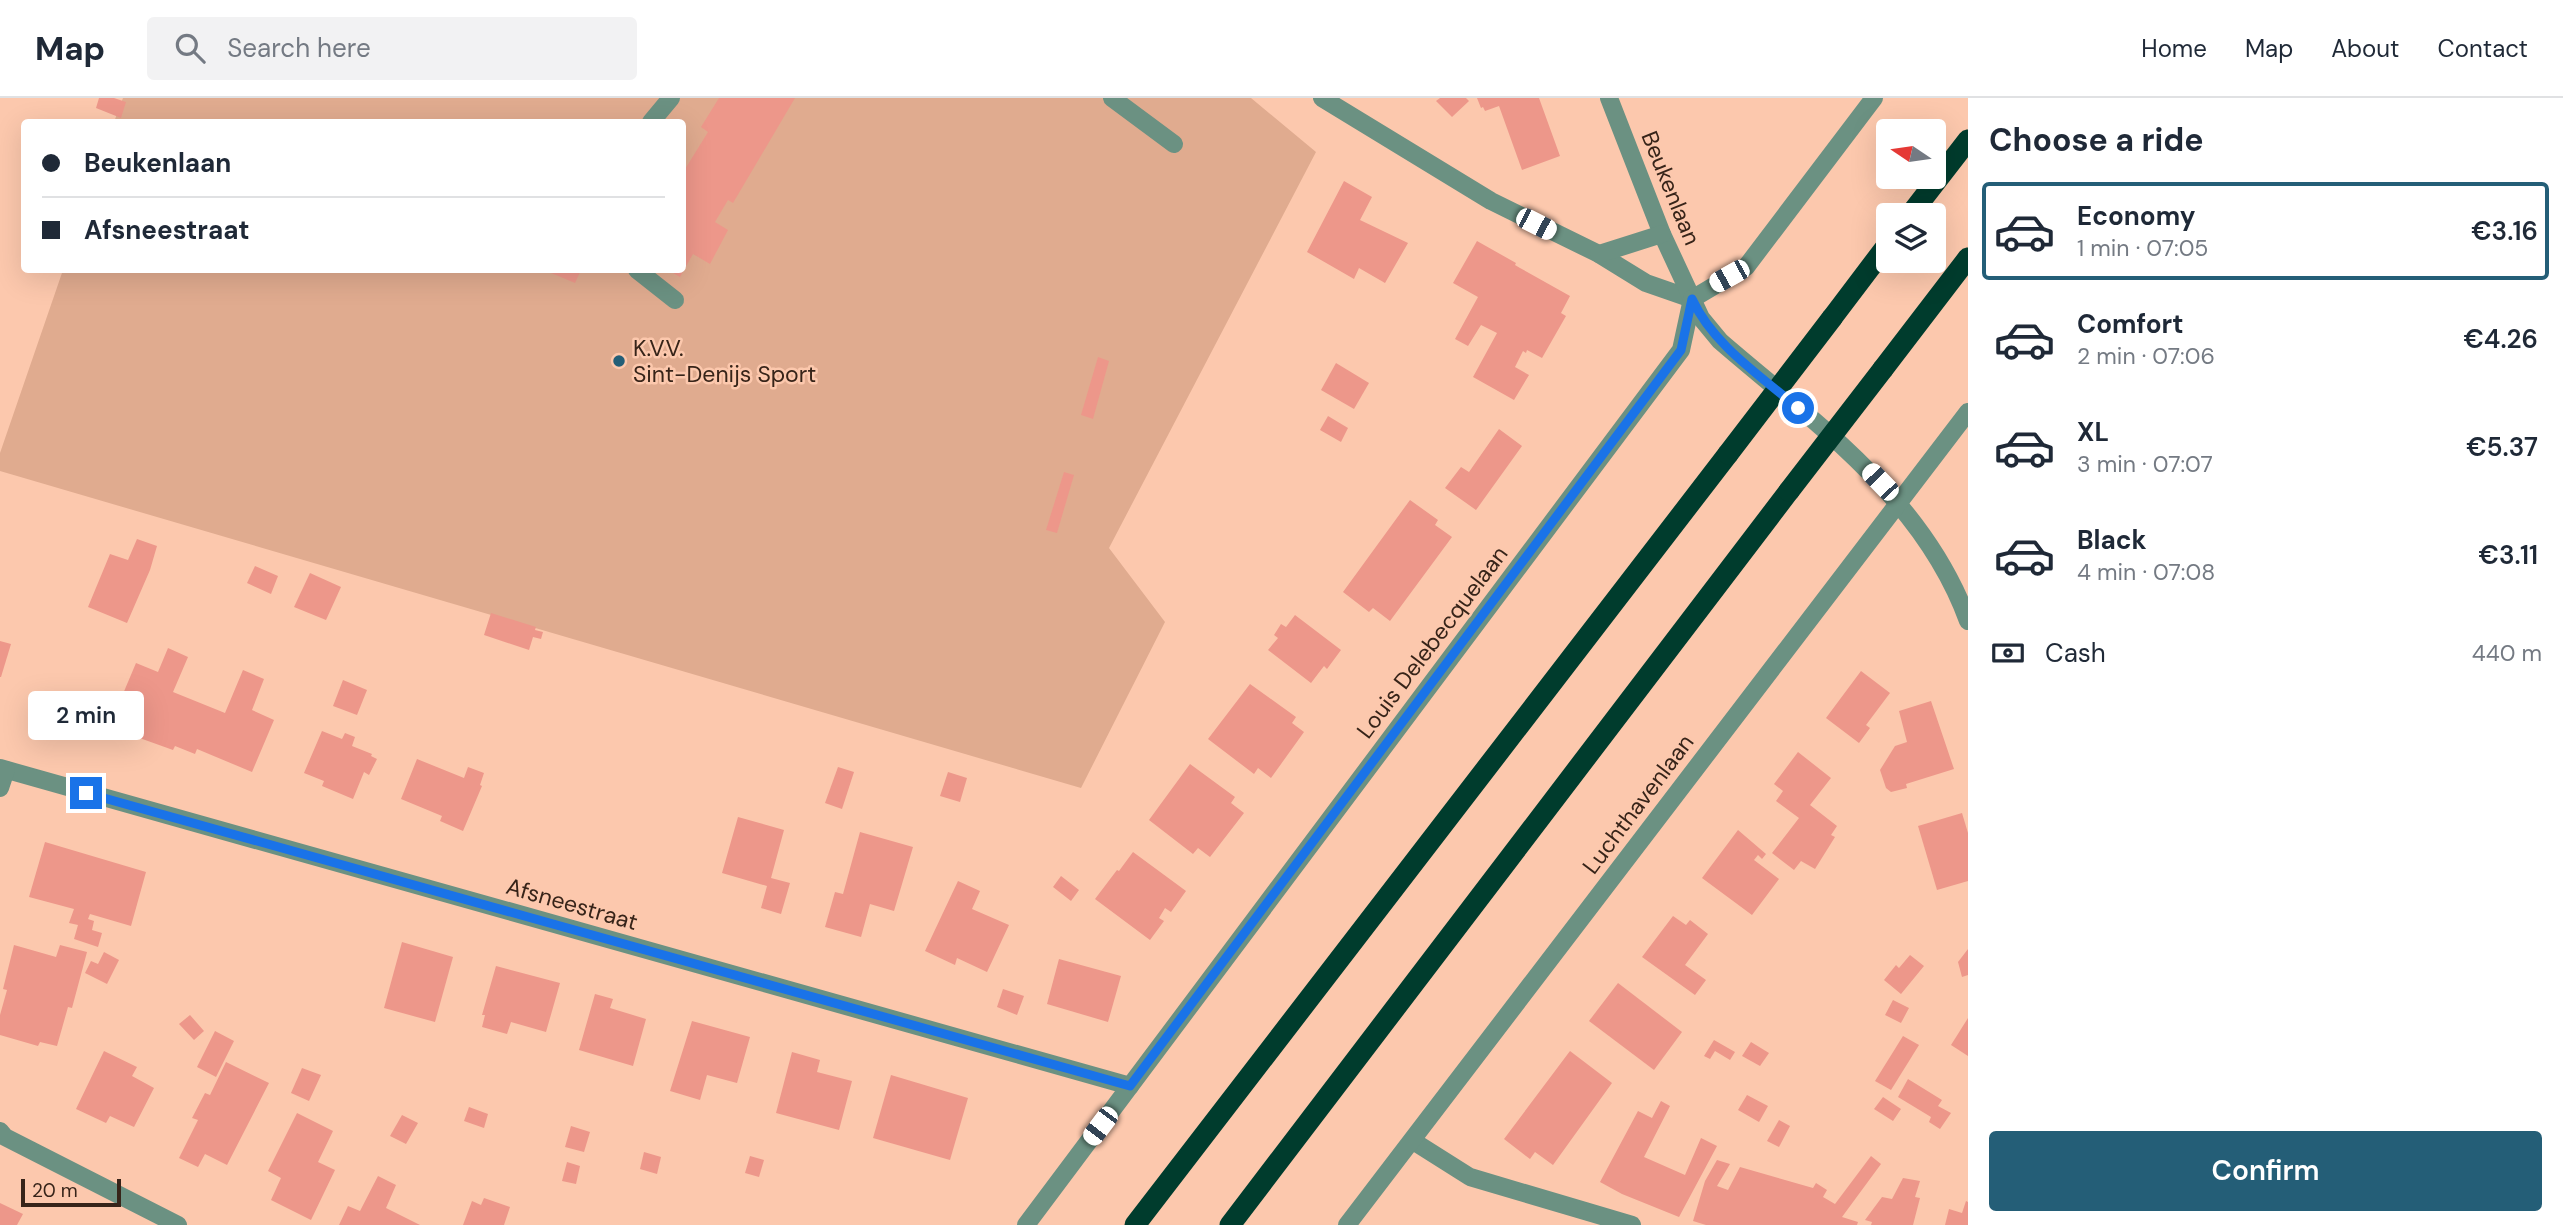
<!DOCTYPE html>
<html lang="en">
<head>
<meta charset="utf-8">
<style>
	body { margin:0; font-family:"DM Sans",sans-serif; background:#f2f2f3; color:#1f2937; height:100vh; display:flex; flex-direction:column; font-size:26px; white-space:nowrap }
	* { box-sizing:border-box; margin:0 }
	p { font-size:23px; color:#747a83 }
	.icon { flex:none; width:38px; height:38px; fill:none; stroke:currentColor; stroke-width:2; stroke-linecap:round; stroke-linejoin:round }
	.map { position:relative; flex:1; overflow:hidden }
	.side { display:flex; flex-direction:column; background:#fff; width:595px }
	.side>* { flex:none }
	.banner { position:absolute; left:21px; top:21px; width:665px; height:154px; border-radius:7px; box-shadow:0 7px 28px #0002; display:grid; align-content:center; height:154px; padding:0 21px; background:#fff }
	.needle { width:46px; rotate:283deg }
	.controls { position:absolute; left:1876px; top:21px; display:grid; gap:14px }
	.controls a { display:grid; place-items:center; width:70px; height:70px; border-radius:7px; background:#fff; box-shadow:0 7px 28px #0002; font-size:35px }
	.scale { position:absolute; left:21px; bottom:18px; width:100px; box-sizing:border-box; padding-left:7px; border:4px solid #372419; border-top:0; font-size:19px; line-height:24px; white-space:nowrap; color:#372419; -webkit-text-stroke:5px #fcc8ad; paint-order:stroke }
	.end { position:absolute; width:32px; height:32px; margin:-16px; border:9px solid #1a73e8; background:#fff; box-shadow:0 0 0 4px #fff }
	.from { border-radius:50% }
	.bubble { position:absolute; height:49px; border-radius:7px; background:#fff; box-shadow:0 7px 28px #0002; font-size:23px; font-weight:600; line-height:49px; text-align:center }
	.car { position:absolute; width:21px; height:42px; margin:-21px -10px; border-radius:9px; box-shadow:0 0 5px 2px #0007; background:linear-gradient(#fff 24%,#345 0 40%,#fff 0 76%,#345 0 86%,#fff 0) }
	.banner b { display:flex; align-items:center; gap:24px; height:66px; font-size:26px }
	.banner b+b { border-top:2px solid #e0e1e3 }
	.banner i { width:18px; height:18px; background:#1f2937 }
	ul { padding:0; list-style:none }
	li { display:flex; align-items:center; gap:21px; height:98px; margin:0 14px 10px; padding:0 7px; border:4px solid transparent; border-radius:7px }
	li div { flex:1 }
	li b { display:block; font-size:26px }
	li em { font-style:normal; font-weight:600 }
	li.selected { border-color:#245e77 }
	li>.icon { width:63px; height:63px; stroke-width:1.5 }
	h2 { padding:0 21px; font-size:32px; line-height:84px }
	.pay { display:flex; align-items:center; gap:18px; height:77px; padding:0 21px; font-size:26px }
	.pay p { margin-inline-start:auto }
	.action { display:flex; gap:14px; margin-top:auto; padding:14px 21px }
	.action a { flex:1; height:80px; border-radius:7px; background:#245e77; color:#fff; font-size:28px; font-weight:600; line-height:80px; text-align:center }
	header { display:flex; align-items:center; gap:42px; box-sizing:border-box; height:98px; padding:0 35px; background:#fff; border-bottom:2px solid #e0e1e3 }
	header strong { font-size:33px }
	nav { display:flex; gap:38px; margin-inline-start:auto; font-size:24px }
	.search { width:490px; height:63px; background:#f2f2f3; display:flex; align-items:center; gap:18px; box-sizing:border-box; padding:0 24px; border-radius:7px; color:#747a83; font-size:26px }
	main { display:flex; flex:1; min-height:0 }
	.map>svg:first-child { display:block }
	.green { fill:#e0ab8f }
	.building { fill:#ed978a }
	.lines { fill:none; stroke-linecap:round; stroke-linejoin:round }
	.minor { stroke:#6b9182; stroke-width:18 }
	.highway { stroke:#003c2d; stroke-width:21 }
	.highway-bridge { stroke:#003c2d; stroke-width:21 }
	.route { stroke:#1a73e8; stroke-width:9 }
	.poi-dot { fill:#245e77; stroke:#fcc8ad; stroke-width:2.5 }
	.labels { text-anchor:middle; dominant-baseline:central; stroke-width:5; stroke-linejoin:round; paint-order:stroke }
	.street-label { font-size:23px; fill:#372419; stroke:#fcc8ad }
	.poi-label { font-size:23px; fill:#372419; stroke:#fcc8ad; text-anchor:start }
</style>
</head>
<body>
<header>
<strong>Map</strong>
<div class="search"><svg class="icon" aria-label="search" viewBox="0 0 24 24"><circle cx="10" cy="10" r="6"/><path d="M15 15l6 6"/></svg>Search here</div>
<nav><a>Home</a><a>Map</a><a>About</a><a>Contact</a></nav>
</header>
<main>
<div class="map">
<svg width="1968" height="1127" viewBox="0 0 1968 1127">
	<rect width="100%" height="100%" fill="#fcc8ad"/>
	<polygon class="green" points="123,0 1251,0 1316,54 1109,450 1165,524 1081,690 0,373 0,355 63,172 682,172 682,24 114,24"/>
	<g class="building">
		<polygon points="99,0 114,0 126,4 121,20 96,10"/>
		<polygon points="719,0 795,0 733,105 728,102 715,124 728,132 710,166 693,156 680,179 668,172 682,172 682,76 708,34 701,29"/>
		<polygon points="1440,0 1466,0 1469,3 1452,19 1436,3"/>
		<polygon points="1477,0 1539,0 1560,58 1522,72 1499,8 1485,13 1483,9 1481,10"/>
		<polygon points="1344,83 1372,99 1360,122 1408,145 1385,185 1359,170 1354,181 1307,154"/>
		<polygon points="1477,143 1516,165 1515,167 1520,170 1570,198 1561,215 1566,218 1542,260 1527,252 1526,255 1523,253 1515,269 1529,277 1514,302 1473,279 1497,235 1481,227 1468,248 1455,241 1478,199 1453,185"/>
		<polygon points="544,172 581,172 575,185"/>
		<polygon points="1098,259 1109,263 1093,321 1081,317"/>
		<polygon points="1336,265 1369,285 1354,311 1321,292"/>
		<polygon points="1328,318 1348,330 1341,344 1320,332"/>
		<polygon points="1499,331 1522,348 1476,412 1445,390 1461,369 1469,374"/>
		<polygon points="1064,374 1074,377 1057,435 1046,432"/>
		<polygon points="1410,402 1438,422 1435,427 1452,439 1390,523 1373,510 1369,514 1343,494"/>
		<polygon points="137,441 157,448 150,472 127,525 88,509 110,456 128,462"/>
		<polygon points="255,468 278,478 271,496 247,485"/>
		<polygon points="310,475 341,489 326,522 294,509"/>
		<polygon points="491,515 536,529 535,532 543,534 541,541 533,539 529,552 484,537"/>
		<polygon points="1295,517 1341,552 1327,571 1324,568 1311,585 1268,552 1278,540 1274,537 1281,526 1286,529"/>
		<polygon points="0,543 11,546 1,579 0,579"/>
		<polygon points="168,550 188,559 173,594 225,615 243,572 264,581 252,612 274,622 252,674 197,651 195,656 175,648 173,652 109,629 136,565 158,574"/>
		<polygon points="1861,573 1890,595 1866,627 1870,630 1859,645 1826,620"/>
		<polygon points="343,582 367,592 357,617 333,608"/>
		<polygon points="1250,586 1296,619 1292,625 1304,634 1271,680 1258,670 1254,676 1208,641"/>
		<polygon points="1931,603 1954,671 1906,686 1907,690 1891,694 1886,690 1880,672 1895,648 1907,644 1899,613"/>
		<polygon points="322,633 342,641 345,635 355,639 352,648 372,656 371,658 377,661 369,677 364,674 353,701 322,688 324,683 304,675"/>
		<polygon points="1798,654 1831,680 1810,707 1837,728 1831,737 1835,739 1815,771 1801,763 1794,772 1772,755 1799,720 1776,703 1783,693 1774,686"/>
		<polygon points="417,661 464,680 468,669 484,675 480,687 482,688 463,733 440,723 442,718 401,701"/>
		<polygon points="1190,666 1235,699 1231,705 1244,715 1210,759 1198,750 1193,756 1149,722"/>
		<polygon points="838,669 854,674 842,711 825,705"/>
		<polygon points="948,674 967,680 960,704 940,698"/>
		<polygon points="1962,715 1968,735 1968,783 1937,792 1918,728"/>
		<polygon points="738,719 784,732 771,780 790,785 781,816 761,810 767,788 722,775"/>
		<polygon points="1738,732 1766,756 1762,761 1758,757 1754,762 1779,781 1752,817 1702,780"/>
		<polygon points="860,734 913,749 894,813 870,806 861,839 825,829 835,794 843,796"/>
		<polygon points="45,744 146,774 131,828 90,816 88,821 94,823 92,832 102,835 98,849 74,841 78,827 69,825 74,811 29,799"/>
		<polygon points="1133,754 1186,793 1171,814 1165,810 1159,820 1164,823 1150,842 1095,801 1117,772 1119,773"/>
		<polygon points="1061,778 1079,792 1071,803 1053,789"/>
		<polygon points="958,783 980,793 972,811 1009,827 987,874 957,860 955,867 925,853"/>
		<polygon points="1673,818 1686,827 1690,822 1708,836 1685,867 1706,882 1695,897 1642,859"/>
		<polygon points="402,844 453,859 435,924 384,910"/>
		<polygon points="14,847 56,859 60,847 87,854 72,910 68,909 57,948 40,944 38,948 0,937 0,917 7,892 3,891"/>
		<polygon points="1968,851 1968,877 1962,879 1958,864"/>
		<polygon points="104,854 119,862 107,886 85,875 91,863 98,866"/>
		<polygon points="1910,857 1924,868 1901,896 1884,882 1896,867 1899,870"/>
		<polygon points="1059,861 1121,878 1108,924 1047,906"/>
		<polygon points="496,868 560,885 546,934 511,924 507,936 482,929 485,917 482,917"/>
		<polygon points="1618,885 1682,934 1654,972 1589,923"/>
		<polygon points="1003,891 1024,898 1017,917 997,909"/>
		<polygon points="595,896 613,901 610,910 646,921 633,968 579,952"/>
		<polygon points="1893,902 1909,910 1901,925 1885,917"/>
		<polygon points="190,917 204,933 194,942 179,926"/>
		<polygon points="1968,920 1968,958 1951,947"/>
		<polygon points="692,923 750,939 737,985 707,977 700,1002 670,993"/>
		<polygon points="215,933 234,943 216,979 197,969"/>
		<polygon points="1903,938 1919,947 1891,992 1875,983"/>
		<polygon points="1714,942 1735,954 1730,962 1715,953 1710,961 1704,958"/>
		<polygon points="1751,944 1769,955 1760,968 1742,958"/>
		<polygon points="104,953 137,969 132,978 154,990 134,1029 110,1018 106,1025 76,1011"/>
		<polygon points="1570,953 1612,985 1553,1067 1535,1054 1530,1061 1504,1041"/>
		<polygon points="792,954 820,962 817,974 852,983 839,1032 776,1015"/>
		<polygon points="226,964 269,985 227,1067 205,1056 198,1069 179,1060 198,1022 192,1020 205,995 210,997"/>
		<polygon points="302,970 321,977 309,1003 291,995"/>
		<polygon points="891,977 968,1000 950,1062 873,1040"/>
		<polygon points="1908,981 1942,1002 1938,1008 1951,1015 1940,1031 1929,1024 1931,1019 1898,999"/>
		<polygon points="1747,997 1768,1008 1759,1024 1738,1012"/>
		<polygon points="1883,999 1901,1011 1893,1023 1874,1011"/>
		<polygon points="1661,1003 1670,1008 1644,1059 1685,1077 1701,1040 1717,1048 1679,1119 1622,1096 1600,1084 1638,1013 1652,1020"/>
		<polygon points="469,1009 488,1016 484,1030 464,1023"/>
		<polygon points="297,1015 333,1033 318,1064 335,1072 311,1122 271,1102 281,1080 268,1073"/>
		<polygon points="402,1017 418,1025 406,1046 390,1038"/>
		<polygon points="1779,1022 1790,1028 1779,1049 1767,1043"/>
		<polygon points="571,1028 590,1034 584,1054 565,1049"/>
		<polygon points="644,1054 661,1059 657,1076 640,1071"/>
		<polygon points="750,1058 764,1062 759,1079 745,1075"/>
		<polygon points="1871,1058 1881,1066 1842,1119 1858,1124 1857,1127 1706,1127 1693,1123 1705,1083 1717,1062 1730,1066 1717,1088 1728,1092 1740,1069 1813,1090 1816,1085 1827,1092 1823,1099 1835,1106"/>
		<polygon points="567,1064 580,1068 576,1086 562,1083"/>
		<polygon points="378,1078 396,1087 386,1110 420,1127 339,1127 348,1108 360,1113"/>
		<polygon points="1903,1080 1920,1083 1915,1099 1920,1100 1913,1127 1871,1127 1872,1124 1865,1122 1882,1099 1892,1101"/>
		<polygon points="484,1100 510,1109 504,1127 463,1127 472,1103 481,1107"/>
		<polygon points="1966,1103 1968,1104 1968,1127 1945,1127 1949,1111 1962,1115"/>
		<polygon points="0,1105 23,1116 17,1127 0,1127"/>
	</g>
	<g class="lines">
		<g class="minor">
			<polyline points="1112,0 1174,46"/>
			<polyline points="1322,0 1491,103 1599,156 1646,185 1692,201"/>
			<path d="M1609,0L1662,136L1701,220L1720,243C1815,325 1924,401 1968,523"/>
			<polyline points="651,24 671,0"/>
			<polyline points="1599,156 1662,136"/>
			<polyline points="637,172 675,202"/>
			<polyline points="0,670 1130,988"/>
			<polyline points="0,690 6,672"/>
			<polyline points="0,1033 5,1039 178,1127"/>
			<polyline points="1413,1043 1470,1079 1632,1127"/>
			<polyline points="1026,1127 1681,252 1692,201 1746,169 1874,0"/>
			<polyline points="1347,1127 1968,314"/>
		</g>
		<g class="highway">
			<polyline points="1910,117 1968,42"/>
			<polyline points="1832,220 1888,146"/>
			<polyline points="1883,271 1968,160"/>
			<polyline points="1135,1127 1728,356"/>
			<polyline points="1230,1127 1789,393"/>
		</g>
		<g class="highway-bridge">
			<polyline points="1728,356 1832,220"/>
			<polyline points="1789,393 1883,271"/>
		</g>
	</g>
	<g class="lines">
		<path class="route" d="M86,695L1130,988L1681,252L1692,201C1714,248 1760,277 1798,310"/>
	</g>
	<circle class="poi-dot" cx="619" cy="263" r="7"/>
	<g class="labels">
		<g class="street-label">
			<text transform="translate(1671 90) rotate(68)">Beukenlaan</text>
			<text transform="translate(1432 544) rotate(-53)">Louis Delebecquelaan</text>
			<text transform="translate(1638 706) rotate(-53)">Luchthavenlaan</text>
			<text transform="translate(572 806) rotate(16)">Afsneestraat</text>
		</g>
		<g class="poi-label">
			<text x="633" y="250">K.V.V.<tspan x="633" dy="26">Sint-Denijs Sport</tspan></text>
		</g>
	</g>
</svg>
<div class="controls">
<a><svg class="needle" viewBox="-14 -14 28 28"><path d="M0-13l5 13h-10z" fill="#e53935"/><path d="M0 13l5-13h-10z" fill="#747a83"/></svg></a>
<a><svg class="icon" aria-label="layers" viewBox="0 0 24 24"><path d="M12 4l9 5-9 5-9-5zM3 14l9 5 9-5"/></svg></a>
</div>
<div class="scale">20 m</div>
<i class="end from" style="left:1798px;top:310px"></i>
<i class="end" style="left:86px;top:695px"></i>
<div class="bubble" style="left:28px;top:593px;width:116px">2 min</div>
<i class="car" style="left:1536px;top:126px;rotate:117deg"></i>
<i class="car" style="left:1729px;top:178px;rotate:241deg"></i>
<i class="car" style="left:1880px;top:384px;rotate:316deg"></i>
<i class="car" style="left:1100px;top:1028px;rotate:217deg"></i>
<div class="banner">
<b><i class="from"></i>Beukenlaan</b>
<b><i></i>Afsneestraat</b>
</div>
</div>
<section class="side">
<h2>Choose a ride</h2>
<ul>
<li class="selected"><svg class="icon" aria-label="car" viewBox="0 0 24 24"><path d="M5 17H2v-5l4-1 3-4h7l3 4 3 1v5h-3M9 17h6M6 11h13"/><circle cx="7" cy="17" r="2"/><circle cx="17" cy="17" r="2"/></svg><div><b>Economy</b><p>1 min · 07:05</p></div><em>€3.16</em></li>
<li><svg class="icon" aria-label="car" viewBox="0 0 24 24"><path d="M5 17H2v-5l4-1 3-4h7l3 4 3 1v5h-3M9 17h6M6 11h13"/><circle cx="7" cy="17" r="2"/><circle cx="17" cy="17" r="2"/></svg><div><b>Comfort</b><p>2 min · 07:06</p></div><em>€4.26</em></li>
<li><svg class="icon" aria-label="car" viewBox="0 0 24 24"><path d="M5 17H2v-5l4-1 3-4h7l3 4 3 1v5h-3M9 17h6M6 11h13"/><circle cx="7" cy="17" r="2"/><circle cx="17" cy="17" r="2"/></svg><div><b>XL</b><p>3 min · 07:07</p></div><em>€5.37</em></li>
<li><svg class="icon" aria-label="car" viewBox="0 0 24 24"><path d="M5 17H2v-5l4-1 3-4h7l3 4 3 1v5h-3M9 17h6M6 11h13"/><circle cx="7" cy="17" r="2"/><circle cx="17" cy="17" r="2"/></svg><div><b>Black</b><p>4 min · 07:08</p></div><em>€3.11</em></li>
</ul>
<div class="pay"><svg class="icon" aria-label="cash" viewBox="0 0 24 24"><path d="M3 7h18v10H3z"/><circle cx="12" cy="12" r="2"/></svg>Cash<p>440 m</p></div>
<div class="action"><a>Confirm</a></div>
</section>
</main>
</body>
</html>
